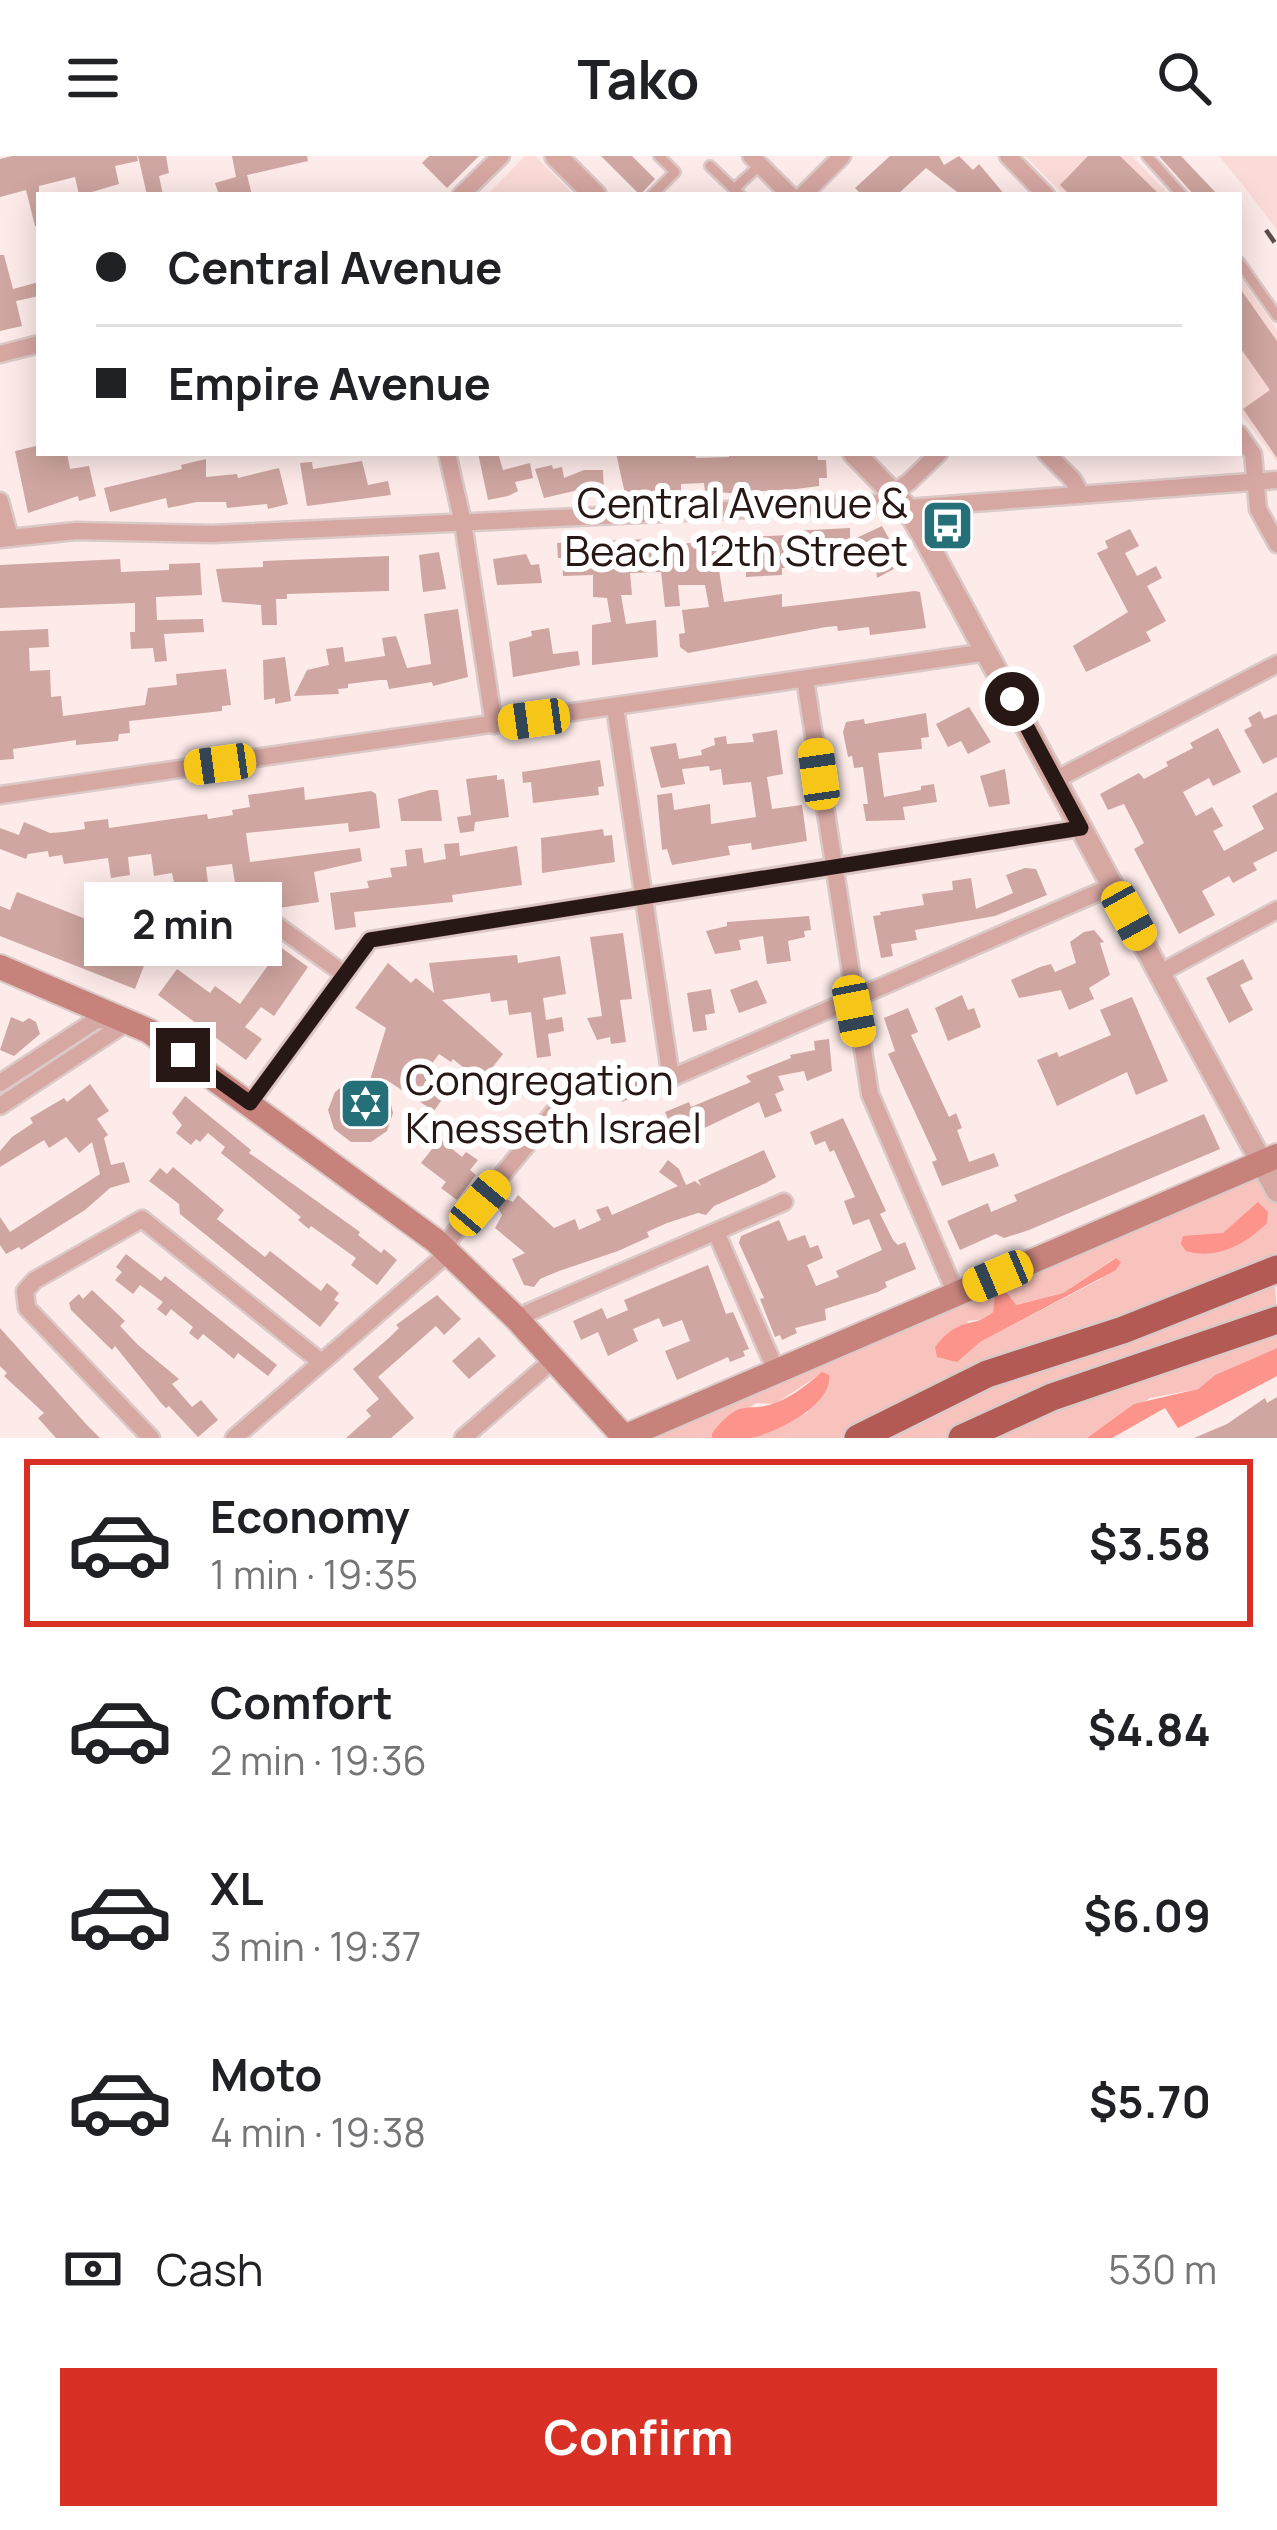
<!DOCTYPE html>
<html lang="en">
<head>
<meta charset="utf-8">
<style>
	body { margin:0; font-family:Manrope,sans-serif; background:#f2f2f2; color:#202124; height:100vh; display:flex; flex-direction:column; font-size:45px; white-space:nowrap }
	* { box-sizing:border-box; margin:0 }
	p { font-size:39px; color:#757577 }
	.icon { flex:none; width:66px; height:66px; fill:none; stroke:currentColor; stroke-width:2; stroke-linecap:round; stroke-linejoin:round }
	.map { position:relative; height:1282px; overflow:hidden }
	.details { display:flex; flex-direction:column; background:#fff; flex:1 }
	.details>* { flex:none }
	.top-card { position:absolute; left:36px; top:36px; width:1206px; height:264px; border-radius:0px; box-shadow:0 6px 30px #0003; display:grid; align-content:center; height:264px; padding:0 60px; background:#fff }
	.end { position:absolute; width:54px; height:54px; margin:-27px; border:15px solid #271816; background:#fff; box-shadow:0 0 0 6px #fff }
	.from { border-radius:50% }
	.bubble { position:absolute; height:84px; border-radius:0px; background:#fff; box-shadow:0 6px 30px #0003; font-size:39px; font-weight:700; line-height:84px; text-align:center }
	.car { position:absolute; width:36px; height:72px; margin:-36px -18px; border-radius:15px; box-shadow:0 0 9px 3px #0007; background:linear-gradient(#f5c518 24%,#345 0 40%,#f5c518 0 76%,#345 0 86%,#f5c518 0) }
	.top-card b { display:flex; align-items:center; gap:42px; height:114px; font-size:45px }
	.top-card b+b { border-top:3px solid #e0e0e0 }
	.top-card i { width:30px; height:30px; background:#202124 }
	ul { padding:21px 0 0; list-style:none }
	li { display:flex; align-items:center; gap:36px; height:168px; margin:0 24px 18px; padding:0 36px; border:6px solid transparent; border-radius:0px }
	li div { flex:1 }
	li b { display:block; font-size:45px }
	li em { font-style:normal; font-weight:700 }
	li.selected { border-color:#d93025 }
	li>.icon { width:108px; height:108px; stroke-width:1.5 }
	.pay { display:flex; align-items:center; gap:30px; height:132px; padding:0 60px; font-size:45px }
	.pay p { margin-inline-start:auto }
	.action { display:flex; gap:24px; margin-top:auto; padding:24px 60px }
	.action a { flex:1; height:138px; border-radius:0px; background:#d93025; color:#fff; font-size:48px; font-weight:700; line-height:138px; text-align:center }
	header { display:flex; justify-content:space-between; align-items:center; height:156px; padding:0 60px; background:#fff; font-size:54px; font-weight:700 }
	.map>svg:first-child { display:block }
	.built { fill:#fadbd7 }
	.green { fill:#f9c3bd; fill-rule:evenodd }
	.forest { fill:#fc948b }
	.building { fill:#cfa6a1 }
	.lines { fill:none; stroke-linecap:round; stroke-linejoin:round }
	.service-casing { stroke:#dbc9c7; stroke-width:14 }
	.minor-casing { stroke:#dbc9c7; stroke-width:21 }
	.tertiary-casing { stroke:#dbc9c7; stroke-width:26 }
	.secondary-casing { stroke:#dbc9c7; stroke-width:28 }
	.trunk-casing { stroke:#dbc9c7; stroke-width:32 }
	.service { stroke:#d7a7a2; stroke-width:9 }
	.minor { stroke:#d7a7a2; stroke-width:16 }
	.tertiary { stroke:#d7a7a2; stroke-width:21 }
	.secondary { stroke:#c7827b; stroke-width:24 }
	.trunk { stroke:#b45a54; stroke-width:27 }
	.rail { stroke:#5c4c4a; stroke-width:4.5; stroke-dasharray:15 15; stroke-linecap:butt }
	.route { stroke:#271816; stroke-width:15 }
	.labels { text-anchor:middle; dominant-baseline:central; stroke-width:12; stroke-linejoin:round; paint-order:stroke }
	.poi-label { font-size:42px; fill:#271816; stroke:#fff; text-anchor:end }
</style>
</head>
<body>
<header><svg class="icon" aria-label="menu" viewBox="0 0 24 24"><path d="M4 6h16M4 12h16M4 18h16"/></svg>Tako<svg class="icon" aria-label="search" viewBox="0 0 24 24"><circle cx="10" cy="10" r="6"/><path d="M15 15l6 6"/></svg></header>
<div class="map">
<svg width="1277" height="1282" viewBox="0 0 1277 1282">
	<rect width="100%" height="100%" fill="#fdebe9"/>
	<g class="built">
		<polygon points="525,0 535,0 574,39 487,39"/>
		<polygon points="1025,0 1132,0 1169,39 1064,39"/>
		<polygon points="1219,0 1277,0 1277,74 1246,33"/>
		<polygon points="1239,119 1277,174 1277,306 1239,255"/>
	</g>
	<g class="green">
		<path d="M1261,1009L1277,1038V1119L989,1215L844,1282H753L807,1257L822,1217L775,1248L756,1247L712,1276V1282H632ZM1115,1102L1101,1123L980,1186L967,1165L986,1163L993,1156L996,1139L1015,1149L1063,1137Z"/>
		<polygon points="1275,1127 1277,1163 951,1282 869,1282 979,1229"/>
		<polygon points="1277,1171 1277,1192 1215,1219 1198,1233 1150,1242 1087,1282 969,1282"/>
	</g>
	<g class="forest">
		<path d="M1258,1046L1268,1056L1267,1067C1245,1089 1216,1104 1186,1095L1181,1088L1183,1080L1223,1077Z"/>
		<path d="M1116,1102L1121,1106L1116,1114L980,1186L957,1206L937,1201L935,1191C961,1158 972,1174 993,1156L995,1139L1007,1137L1016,1149L1063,1137Z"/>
		<polygon points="1277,1192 1277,1220 1178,1272 1165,1252 1112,1282 1087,1282 1134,1248 1198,1233 1215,1219"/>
		<path d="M822,1216L829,1219C833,1249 777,1276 752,1282C740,1282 724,1282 712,1282V1277C744,1237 747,1260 780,1245C796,1238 809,1227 822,1216Z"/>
	</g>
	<g class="building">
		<polygon points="12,0 137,0 138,5 115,10 119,28 92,36 79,39 75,21 39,30 39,70 35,70 26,34 0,41 0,3"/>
		<polygon points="138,0 166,0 169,17 159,20 163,39 147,39"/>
		<polygon points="232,0 307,0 308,5 247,19 252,39 219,39 215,27 236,21"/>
		<polygon points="429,0 479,0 447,32 422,7"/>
		<polygon points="601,0 632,0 655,23 640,39"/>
		<polygon points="890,0 939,0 944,9 959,0 973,14 979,8 1005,39 961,39 926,12 897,39 862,39 855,32"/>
		<polygon points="1088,0 1120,0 1160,39 1070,39 1060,29"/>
		<polygon points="1159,0 1181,0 1218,39 1194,39"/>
		<polygon points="0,99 4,99 13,133 39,126 39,140 16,145 22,170 0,175"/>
		<polygon points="1239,131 1277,185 1277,302 1243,253 1270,234 1239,190"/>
		<polygon points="36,290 38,297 67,297 70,313 89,310 96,340 79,345 78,340 28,357 15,295"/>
		<polygon points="478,297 498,297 503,314 530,307 533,322 515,326 518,335 508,340 488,344"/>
		<polygon points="616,297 695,297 696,302 729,301 729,297 817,297 818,304 826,304 827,322 819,322 819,330 796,333 729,337 705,335 704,327 681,328 681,335 625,338"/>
		<polygon points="206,303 206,321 237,318 238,322 279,312 288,348 268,353 267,348 227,352 226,346 197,346 168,352 166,342 110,356 104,332 182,313 181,309"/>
		<polygon points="362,305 368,329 388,325 391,339 307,350 300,307 312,306 313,313"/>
		<polygon points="552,309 553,313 562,311 564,322 584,314 603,314 604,338 587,339 587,332 544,342 535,313"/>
		<polygon points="882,370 903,408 877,422 876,411 861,411 858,406 821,407 820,412 782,412 782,419 746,421 746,413 719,414 724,446 782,438 782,451 915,435 920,436 926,472 870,479 869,471 838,475 837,470 826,471 688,497 680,491 679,478 685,477 682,454 709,451 705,429 678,429 680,450 665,451 661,416 630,417 632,439 621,439 626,468 656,464 658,501 592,509 592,469 611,466 607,442 593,441 593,419 563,420 562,402 558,402 557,387 577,386 578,396 600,394 602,385 649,383 649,389 692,387 692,382 742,385 742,381 791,379 791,375 850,372 850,385"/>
		<polygon points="1130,373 1139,390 1125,397 1137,420 1156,410 1162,422 1147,430 1166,465 1146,476 1151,485 1086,516 1073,490 1128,456 1097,397 1108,392 1105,385"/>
		<polygon points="439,396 446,433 423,436 419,399"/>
		<polygon points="526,398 531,409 539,408 542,427 497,429 493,403"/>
		<polygon points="389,400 389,435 287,438 287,443 276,443 277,469 262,469 261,449 222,446 216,413 263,411 263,405"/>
		<polygon points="120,403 121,416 169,414 169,408 200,407 202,439 156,441 157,464 203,463 204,476 164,478 167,505 155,506 153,492 131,493 130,476 135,476 135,447 0,452 0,409"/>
		<polygon points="458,453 468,521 433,530 432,526 389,533 387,524 379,524 348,528 348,532 338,533 339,538 294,540 307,514 329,509 326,493 343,491 345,506 385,500 382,482 396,480 407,512 431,508 424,458"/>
		<polygon points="549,472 553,498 578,495 580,509 513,521 509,486 532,480 531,475"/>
		<polygon points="48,473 49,491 29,492 30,515 50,514 51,541 61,540 63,560 145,549 148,532 177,529 176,518 226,513 231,549 222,550 222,555 129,565 130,577 119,578 118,585 76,589 76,584 13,593 14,603 0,604 0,475"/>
		<polygon points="285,501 291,545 275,548 275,542 264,544 263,504"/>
		<polygon points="969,551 991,586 968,598 961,585 948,591 936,568"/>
		<polygon points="1260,555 1264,563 1277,558 1277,601 1263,608 1244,574 1252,570 1248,562"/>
		<polygon points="926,557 929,581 921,582 922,593 878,597 884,641 921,634 921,630 934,628 937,646 903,651 905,664 866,665 863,648 868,648 863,611 854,612 852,600 848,601 843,576 846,566 864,563 865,568"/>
		<polygon points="1218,572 1241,616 1213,630 1209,622 1183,636 1196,660 1212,651 1223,670 1213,675 1224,695 1264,673 1252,650 1277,636 1277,695 1253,707 1257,714 1233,727 1229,720 1202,735 1215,759 1179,778 1134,693 1144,687 1124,648 1108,654 1100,638 1139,617 1144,623 1168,610 1166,606 1193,592 1190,587"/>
		<polygon points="777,574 783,618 767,621 772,653 802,649 807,685 752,694 751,687 728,690 730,699 672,709 667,693 662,694 657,639 672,637 674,654 710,648 711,668 756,661 751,626 723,629 721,613 710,615 709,610 682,613 685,628 661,632 650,591 676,587 679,603 702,599 701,594 715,589 714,582 726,580 727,588 754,586 752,578"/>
		<polygon points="600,604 604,630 598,631 599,639 533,647 531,626 523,627 522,616"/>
		<polygon points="1005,613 1010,648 989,651 980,620"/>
		<polygon points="497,619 497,624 504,623 509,661 475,666 474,675 460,677 457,661 471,659 466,623"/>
		<polygon points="304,631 305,644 371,635 376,638 380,672 349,676 348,667 246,677 250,706 360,692 362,705 314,716 319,746 240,758 232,708 206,711 213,765 183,770 172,717 154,720 151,698 128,701 130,719 111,722 108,702 64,708 62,699 49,701 48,695 28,698 26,703 0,693 0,672 19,679 24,666 50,677 64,676 85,673 84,666 108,663 109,672 207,658 208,663 233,659 232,654 250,651 248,639"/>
		<polygon points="430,634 438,634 442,665 401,665 398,643"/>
		<polygon points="603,673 604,680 612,679 615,706 542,717 541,682"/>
		<polygon points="459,687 460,700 517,690 522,729 452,739 453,746 354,756 356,771 335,774 330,737 369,732 367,725 392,721 390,712 407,710 405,694 422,692 424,707 446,703 444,688"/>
		<polygon points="1025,712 1036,713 1047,739 995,760 915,774 917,784 891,788 893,800 881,802 873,760 881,759 880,756 924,749 922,738 953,734 952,725 971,722 976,753 1013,737 1006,719"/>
		<polygon points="17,736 152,789 135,833 0,780 0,750 10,754"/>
		<polygon points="809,760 811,774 804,775 805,781 788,785 791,805 767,808 763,780 739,784 741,794 715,798 706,775 727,770 727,766"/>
		<polygon points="1094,774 1104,786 1100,787 1110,819 1089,832 1094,843 1069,854 1061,834 1019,842 1011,824 1040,811 1051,808 1055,816 1076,807 1070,786 1084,776"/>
		<polygon points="623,777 632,843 620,844 626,886 611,888 610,881 597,884 587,862 602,860 590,781"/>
		<polygon points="256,781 268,790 272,785 308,811 274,860 261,851 245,871 262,883 246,904 158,839 177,813 210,837 215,830 240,848 269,808 248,791"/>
		<polygon points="517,799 518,807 560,800 566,838 543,842 546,864 562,861 564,875 548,878 551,900 537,902 531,856 509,859 507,844 491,846 490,837 442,844 503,898 481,926 453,903 451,906 439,898 425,917 447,936 434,955 385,923 393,957 387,975 371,986 351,986 334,973 328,954 335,936 350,924 370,924 386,872 355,852 388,807 411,827 416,822 434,837 429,807"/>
		<polygon points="1243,803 1253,823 1240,829 1253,854 1229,867 1206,822"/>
		<polygon points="757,824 767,847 739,857 730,834"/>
		<polygon points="711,833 715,857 705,859 707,874 693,876 687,837"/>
		<polygon points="962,839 968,854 974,852 981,871 948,885 935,852"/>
		<polygon points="1132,841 1168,925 1136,939 1127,916 1057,950 1037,904 1057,896 1059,901 1111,879 1100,854"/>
		<polygon points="908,852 918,876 911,879 949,961 956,957 962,972 957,974 969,1006 994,997 999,1010 942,1030 932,1006 937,1004 888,898 895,895 884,862"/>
		<polygon points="11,861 23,866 29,862 36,866 40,878 14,900 0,894"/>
		<polygon points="829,883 832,915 807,925 804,915 778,920 784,934 775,938 782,955 765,962 759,946 698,975 701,983 690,988 687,980 680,983 672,972 665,956 689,946 691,951 751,926 746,920 791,902 790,899 815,894 814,885"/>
		<polygon points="634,912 639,938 622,946 621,941 605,944 603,932 607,932 609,922"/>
		<polygon points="90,928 109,955 97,963 108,979 104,982 111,1009 124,1006 130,1026 110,1032 85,1054 21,1094 19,1091 6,1098 0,1089 0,1061 10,1076 100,1018 92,986 79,997 66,981 49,992 44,984 0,1011 0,995 12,981 33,967 30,962 64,942 67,946"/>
		<polygon points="185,940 251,994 249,997 255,1001 360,1076 358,1079 381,1097 384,1093 397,1104 377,1129 351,1109 356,1102 311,1070 309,1073 298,1064 301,1061 221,997 225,991 208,977 200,986 196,983 191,989 176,977 182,969 172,957"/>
		<polygon points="1204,958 1220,993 1029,1074 1004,1082 996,1078 960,1094 947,1065 988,1047 991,1056 1017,1045 1014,1039"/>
		<polygon points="843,962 886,1055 880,1058 893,1084 898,1089 905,1086 916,1113 885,1126 887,1131 878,1136 825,1153 826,1164 795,1172 797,1177 782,1184 780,1179 775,1181 760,1143 764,1142 739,1087 741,1080 779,1064 788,1085 805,1079 810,1092 818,1089 823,1102 807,1109 816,1130 839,1121 836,1115 882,1094 869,1063 853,1069 844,1045 855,1041 834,994 830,996 825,985 815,989 810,976"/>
		<polygon points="440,983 462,1001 466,996 478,1004 470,1014 476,1019 457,1044 441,1032 446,1026 421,1007"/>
		<polygon points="764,994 776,1021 766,1027 714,1050 706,1059 698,1057 667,1067 647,1076 649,1081 618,1095 559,1115 540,1123 534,1131 524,1129 512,1103 525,1097 495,1072 502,1059 499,1053 506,1043 513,1046 518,1039 554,1072 575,1063 579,1074 601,1064 596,1054 608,1050 612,1059 678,1030 659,1016 668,1004 679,1013 686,1029 695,1025 701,1030 698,1024"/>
		<polygon points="173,1011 224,1054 217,1063 265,1101 270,1095 321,1135 327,1127 339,1137 334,1144 339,1147 320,1171 180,1058 179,1048 149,1025 160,1012 167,1018"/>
		<polygon points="126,1098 161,1125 165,1120 277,1209 268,1220 238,1197 234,1203 203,1178 198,1184 189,1177 193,1171 171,1153 166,1160 157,1153 163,1146 140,1129 133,1138 115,1124 122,1116 116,1111"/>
		<polygon points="708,1109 726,1158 733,1156 749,1193 743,1195 745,1200 730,1206 728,1201 677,1224 665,1195 690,1185 682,1164 663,1171 659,1162 633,1173 638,1185 608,1200 598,1176 581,1184 573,1165 602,1152 607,1163 628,1154 624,1144"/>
		<polygon points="92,1134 125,1165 120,1170 138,1189 179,1223 172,1228 192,1251 201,1244 218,1264 198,1281 169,1250 166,1252 161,1247 115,1190 112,1194 71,1154 69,1147 79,1138 83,1143"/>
		<polygon points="437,1139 461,1163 444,1179 436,1170 378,1221 414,1262 391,1282 346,1282 371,1260 366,1254 379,1243 353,1213 390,1181 399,1172 396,1169"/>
		<polygon points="0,1172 86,1268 100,1282 56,1282 38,1262 44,1257 4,1220 7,1217 0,1210"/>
		<polygon points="479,1181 496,1200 469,1223 452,1205"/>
		<polygon points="1277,1241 1277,1282 1194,1282 1227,1268 1265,1242 1267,1247"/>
	</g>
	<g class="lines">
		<defs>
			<g id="service">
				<polyline points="1147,0 1182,39"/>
				<polyline points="710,10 734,33"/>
				<polyline points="652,39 675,16 659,0"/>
				<polyline points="740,39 734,33 760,9"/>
				<polyline points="1239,106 1277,160"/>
			</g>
			<g id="minor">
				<polyline points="751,0 790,39"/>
				<polyline points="1008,0 1046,39"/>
				<polyline points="461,39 501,0"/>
				<polyline points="803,39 842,0"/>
				<polyline points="0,198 39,188"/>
				<polyline points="1239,278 1253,298 1258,353 1277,388"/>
				<polyline points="447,297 463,367 494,569"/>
				<polyline points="1046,297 1073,324 1081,339"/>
				<polyline points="0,345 10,382"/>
				<polyline points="907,352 1277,324"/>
				<polyline points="0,383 76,375 212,378 879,347 909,326 939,297"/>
				<polyline points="805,523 870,938 956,1138"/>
				<polyline points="615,551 671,922 1113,730"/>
				<polyline points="1055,624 1277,508"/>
				<polyline points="0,639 987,496"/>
				<polyline points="271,765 344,818"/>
				<polyline points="1160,817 1277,754"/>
				<polyline points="0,927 96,864 116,865"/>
				<polyline points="250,947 370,784 1081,672"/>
				<polyline points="0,950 129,865"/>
				<polyline points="716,1076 777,1217"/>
				<polyline points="516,1162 784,1046"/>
				<polyline points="151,1282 27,1152 25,1135 35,1124 142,1063 321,1206"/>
				<polyline points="234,1282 440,1104 452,1080 571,935"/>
				<polyline points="463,1282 554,1203"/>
			</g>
			<g id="tertiary">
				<polyline points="556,0 595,39"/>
				<polyline points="854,297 907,352 924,381 1277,1035"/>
			</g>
			<g id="secondary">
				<polyline points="0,811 149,875 436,1085 516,1162 625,1282"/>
				<polyline points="624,1281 1277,1000"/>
			</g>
			<g id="trunk">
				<polyline points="858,1282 987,1218 1123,1174 1277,1113"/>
				<polyline points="962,1282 1052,1241 1277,1164"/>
			</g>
		</defs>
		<use href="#service" class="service-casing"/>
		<use href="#minor" class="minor-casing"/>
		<use href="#tertiary" class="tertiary-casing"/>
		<use href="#secondary" class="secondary-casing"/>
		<use href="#trunk" class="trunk-casing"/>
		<use href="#service" class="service"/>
		<use href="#minor" class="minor"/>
		<use href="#tertiary" class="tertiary"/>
		<use href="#secondary" class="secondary"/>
		<use href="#trunk" class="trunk"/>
		<polyline class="rail" points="1266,74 1277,90"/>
	</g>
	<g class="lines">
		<polyline class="route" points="183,899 250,947 370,784 1081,672 1012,543"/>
	</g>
	<defs>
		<symbol id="bus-square" viewBox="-11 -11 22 22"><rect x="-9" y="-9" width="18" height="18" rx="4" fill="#256f78" stroke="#fff"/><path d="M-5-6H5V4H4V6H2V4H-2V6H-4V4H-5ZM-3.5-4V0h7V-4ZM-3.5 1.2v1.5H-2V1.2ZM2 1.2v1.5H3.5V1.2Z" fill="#fff"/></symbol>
		<symbol id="synagogue-square" viewBox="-11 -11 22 22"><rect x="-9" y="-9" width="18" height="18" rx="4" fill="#256f78" stroke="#fff"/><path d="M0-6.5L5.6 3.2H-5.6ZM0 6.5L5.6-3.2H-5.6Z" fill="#fff"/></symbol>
	</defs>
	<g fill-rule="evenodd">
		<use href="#bus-square" x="918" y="340" width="59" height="59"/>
		<use href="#synagogue-square" x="336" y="918" width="59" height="59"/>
	</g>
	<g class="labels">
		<g class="poi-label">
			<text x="908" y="346">Central Avenue &amp;<tspan x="908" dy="48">Beach 12th Street</tspan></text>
			<text x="405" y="923" text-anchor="start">Congregation<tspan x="405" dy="48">Knesseth Israel</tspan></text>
		</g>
	</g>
</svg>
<i class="end from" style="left:1012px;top:543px"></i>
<i class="end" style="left:183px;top:899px"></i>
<div class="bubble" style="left:84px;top:726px;width:198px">2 min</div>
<i class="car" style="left:534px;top:563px;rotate:262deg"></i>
<i class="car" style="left:220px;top:608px;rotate:262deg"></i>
<i class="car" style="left:819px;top:618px;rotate:352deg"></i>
<i class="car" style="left:1129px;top:760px;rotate:151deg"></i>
<i class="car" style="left:854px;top:855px;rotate:169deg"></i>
<i class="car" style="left:480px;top:1047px;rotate:40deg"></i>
<i class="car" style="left:998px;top:1120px;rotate:247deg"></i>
<div class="top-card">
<b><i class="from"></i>Central Avenue</b>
<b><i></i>Empire Avenue</b>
</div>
</div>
<section class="details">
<ul>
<li class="selected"><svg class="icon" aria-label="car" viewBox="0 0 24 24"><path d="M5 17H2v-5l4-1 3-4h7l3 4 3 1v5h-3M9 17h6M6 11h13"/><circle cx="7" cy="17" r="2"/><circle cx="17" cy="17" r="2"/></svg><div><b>Economy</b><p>1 min · 19:35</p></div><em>$3.58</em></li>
<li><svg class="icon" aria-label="car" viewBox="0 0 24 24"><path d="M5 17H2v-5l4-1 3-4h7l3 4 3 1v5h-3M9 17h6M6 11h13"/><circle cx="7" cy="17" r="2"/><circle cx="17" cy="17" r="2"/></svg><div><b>Comfort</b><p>2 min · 19:36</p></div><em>$4.84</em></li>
<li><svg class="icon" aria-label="car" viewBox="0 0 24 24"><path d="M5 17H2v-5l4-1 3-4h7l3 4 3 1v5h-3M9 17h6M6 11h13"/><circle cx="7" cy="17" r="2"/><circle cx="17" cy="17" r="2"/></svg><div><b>XL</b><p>3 min · 19:37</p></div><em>$6.09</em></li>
<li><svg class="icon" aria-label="car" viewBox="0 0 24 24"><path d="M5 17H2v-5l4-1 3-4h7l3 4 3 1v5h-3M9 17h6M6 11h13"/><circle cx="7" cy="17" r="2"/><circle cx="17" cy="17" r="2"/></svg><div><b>Moto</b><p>4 min · 19:38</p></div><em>$5.70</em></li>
</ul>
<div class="pay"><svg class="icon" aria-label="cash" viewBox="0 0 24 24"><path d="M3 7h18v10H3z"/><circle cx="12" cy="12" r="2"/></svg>Cash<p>530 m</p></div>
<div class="action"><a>Confirm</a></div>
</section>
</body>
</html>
